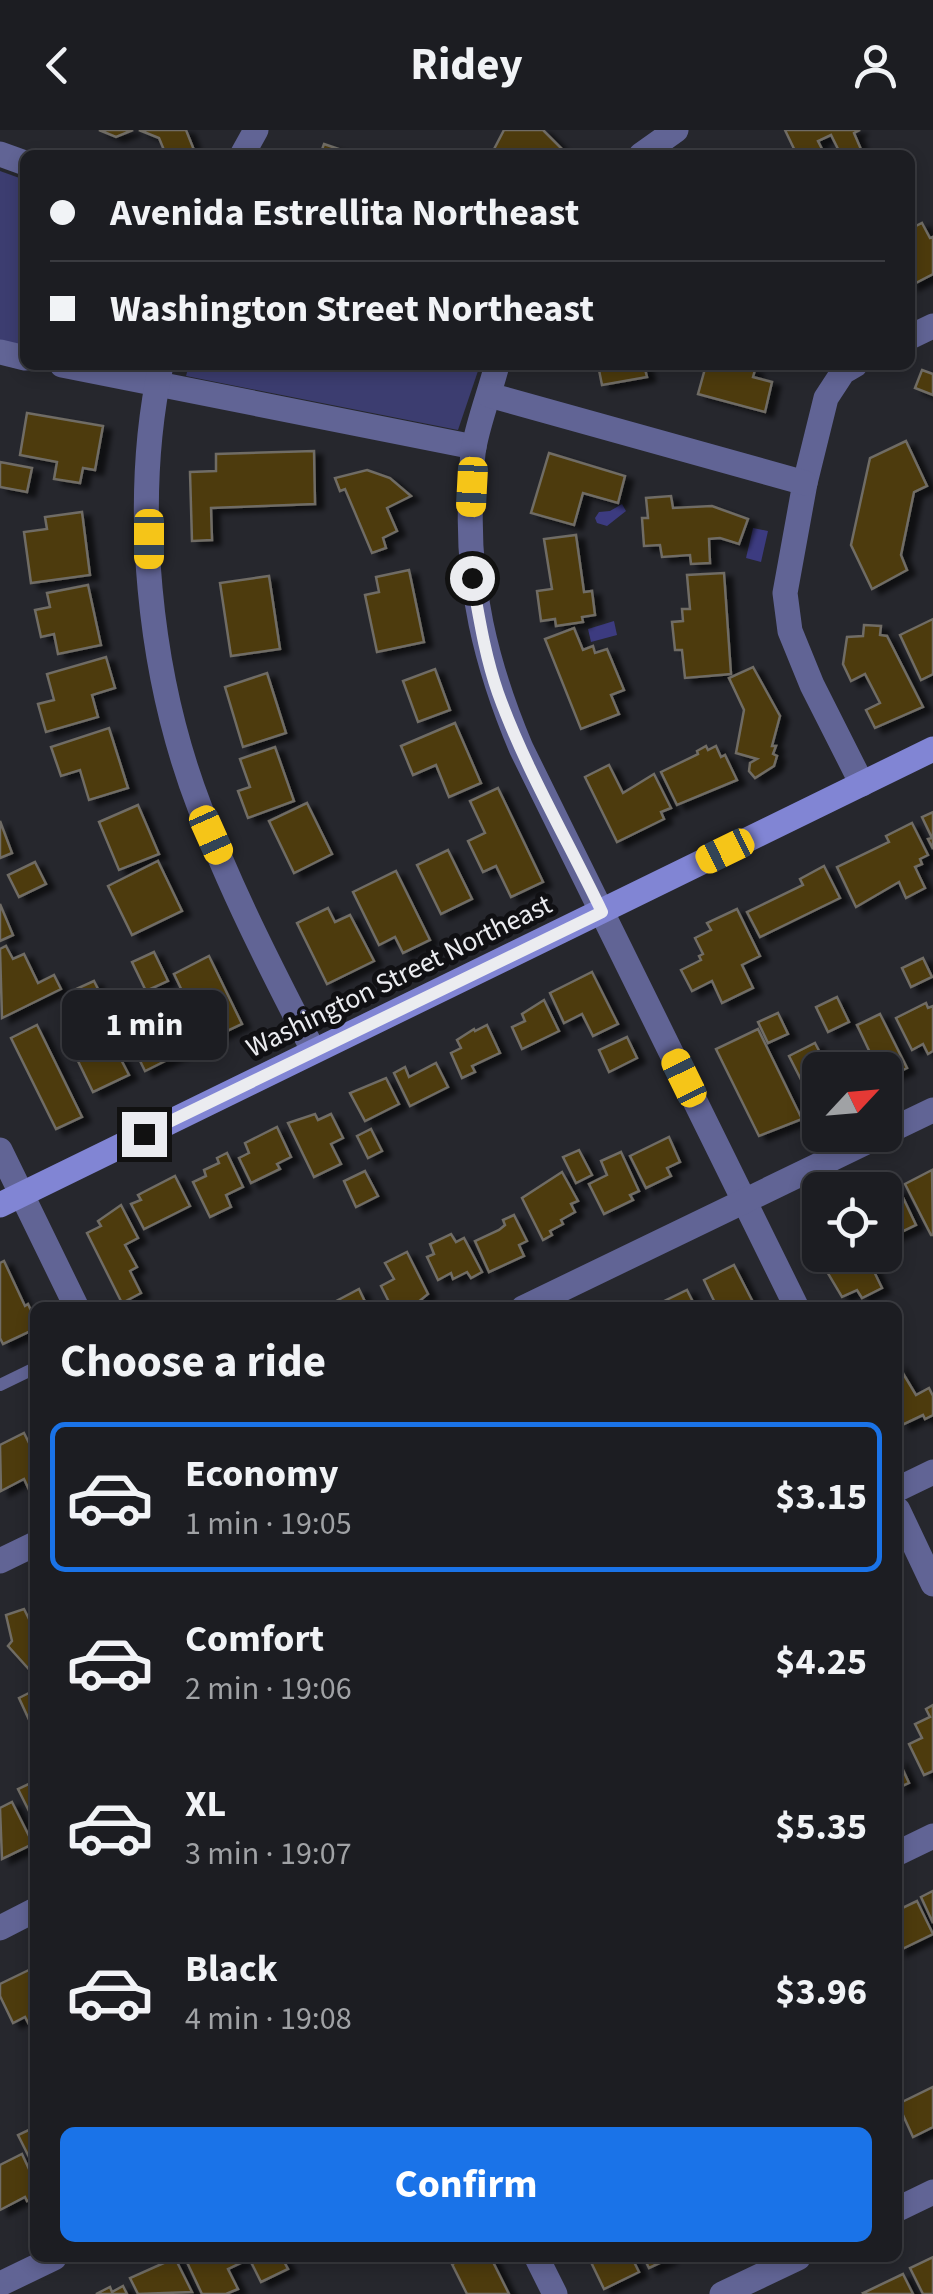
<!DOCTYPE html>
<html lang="en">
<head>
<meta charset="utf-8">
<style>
	body { margin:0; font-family:"Source Sans 3",sans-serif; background:#292a2f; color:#f1f3f6; height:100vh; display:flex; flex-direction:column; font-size:38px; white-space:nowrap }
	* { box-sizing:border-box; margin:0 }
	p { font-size:32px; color:#a0a2a5 }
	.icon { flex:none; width:55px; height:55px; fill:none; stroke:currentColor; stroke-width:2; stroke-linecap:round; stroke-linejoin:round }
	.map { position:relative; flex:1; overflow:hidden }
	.side { position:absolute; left:30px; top:1172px; width:872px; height:960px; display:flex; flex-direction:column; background:#1c1d22; border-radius:15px; box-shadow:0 5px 15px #0003,0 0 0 2px #3a3b40 }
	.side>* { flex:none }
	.banner { position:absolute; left:20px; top:20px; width:895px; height:220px; border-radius:15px; box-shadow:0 5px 15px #0003,0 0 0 2px #3a3b40; display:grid; align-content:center; height:220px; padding:0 30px; background:#1c1d22 }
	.needle { width:65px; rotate:64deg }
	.fabs { position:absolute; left:802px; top:922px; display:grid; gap:20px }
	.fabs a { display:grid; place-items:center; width:100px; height:100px; border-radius:15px; background:#1c1d22; box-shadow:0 5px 15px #0003,0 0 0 2px #3a3b40; font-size:50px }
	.end { position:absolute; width:45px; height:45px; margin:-22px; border:12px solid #ebecf0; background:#111; box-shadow:0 0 0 5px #111 }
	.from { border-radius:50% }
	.bubble { position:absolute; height:70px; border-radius:15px; background:#1c1d22; box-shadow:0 5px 15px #0003,0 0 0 2px #3a3b40; font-size:32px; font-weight:700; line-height:70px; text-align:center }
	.car { position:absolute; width:30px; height:60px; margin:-30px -15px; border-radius:12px; box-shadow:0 0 8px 2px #0007; background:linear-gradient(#f5c518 24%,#345 0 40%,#f5c518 0 76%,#345 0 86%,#f5c518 0) }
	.banner b { display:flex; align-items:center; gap:35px; height:95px; font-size:38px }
	.banner b+b { border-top:2px solid #3a3b40 }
	.banner i { width:25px; height:25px; background:#f1f3f6 }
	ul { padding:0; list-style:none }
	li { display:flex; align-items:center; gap:30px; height:150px; margin:0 20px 15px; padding:0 10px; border:5px solid transparent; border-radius:15px }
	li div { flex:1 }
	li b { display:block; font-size:38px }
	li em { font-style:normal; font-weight:700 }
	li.selected { border-color:#1a73e8 }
	li>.icon { width:90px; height:90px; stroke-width:1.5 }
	h2 { padding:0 30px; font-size:45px; line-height:120px }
	.action { display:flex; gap:20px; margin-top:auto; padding:20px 30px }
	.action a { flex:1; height:115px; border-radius:15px; background:#1a73e8; color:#fff; font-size:40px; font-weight:700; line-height:115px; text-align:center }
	header { display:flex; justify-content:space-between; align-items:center; height:130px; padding:0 30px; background:#1c1d22; font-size:45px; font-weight:700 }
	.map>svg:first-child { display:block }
	.green { fill:#3c3d70 }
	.water { fill:#3c3b80 }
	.building { fill:#4e3b0a; stroke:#6f6c65; stroke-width:2.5; filter:url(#shadow) }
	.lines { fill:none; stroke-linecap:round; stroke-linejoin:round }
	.lane { stroke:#616495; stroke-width:12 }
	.street { stroke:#616495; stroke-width:25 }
	.secondary { stroke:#8185d4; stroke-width:25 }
	.route { stroke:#ebecf0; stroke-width:12 }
	.labels { text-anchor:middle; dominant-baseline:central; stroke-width:10; stroke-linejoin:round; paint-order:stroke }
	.street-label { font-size:28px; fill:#ebecf0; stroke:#101013 }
</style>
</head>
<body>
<header><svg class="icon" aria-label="back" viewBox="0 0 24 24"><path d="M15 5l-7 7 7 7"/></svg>Ridey<svg class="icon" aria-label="person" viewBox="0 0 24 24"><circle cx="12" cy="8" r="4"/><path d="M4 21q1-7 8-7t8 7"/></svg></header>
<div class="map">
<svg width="933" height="2164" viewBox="0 0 933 2164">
	<defs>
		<filter id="shadow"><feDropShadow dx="8" dy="4.5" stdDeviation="2.5" flood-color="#0009"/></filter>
	</defs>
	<rect width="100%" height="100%" fill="#26272d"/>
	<g class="green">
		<polygon points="0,41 25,50 25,216 0,211"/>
		<polygon points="189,235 480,235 458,300 186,246"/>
	</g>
	<g class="water">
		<polygon points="622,374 626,381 607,396 597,393 595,388 599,382 610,381"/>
		<polygon points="753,398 768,401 761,432 746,428"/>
		<polygon points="614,491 617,505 591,512 588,499"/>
	</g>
	<g class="building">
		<polygon points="99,0 133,0 116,7"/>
		<polygon points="139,0 186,0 196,25 166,25 159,8"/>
		<polygon points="504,0 543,0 561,18 554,25 495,25 492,23"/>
		<polygon points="785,0 860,0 854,3 863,24 841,25 831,5 818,11 825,25 797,25"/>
		<polygon points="324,14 356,25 320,25"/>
		<polygon points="922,93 930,108 933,107 933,144 910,156 910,99"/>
		<polygon points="598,235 644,235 647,247 602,255"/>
		<polygon points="706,235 738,235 755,240 753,247 772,252 765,282 698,264"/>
		<polygon points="922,240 933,244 933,265 915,258"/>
		<polygon points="27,283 103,296 95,340 83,338 80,353 54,349 57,332 20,325"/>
		<polygon points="906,311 927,356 914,362 901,425 907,440 872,459 851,415 870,328"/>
		<polygon points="314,321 315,374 211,378 212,410 192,411 190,342 216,341 216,324"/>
		<polygon points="549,323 625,346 618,373 583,363 574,395 531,383"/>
		<polygon points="0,332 32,338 27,362 0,357"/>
		<polygon points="367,340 390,348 411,366 387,378 397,401 383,408 386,418 372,423 345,359 340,361 335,348"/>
		<polygon points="671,366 673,378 712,376 748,389 739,414 720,408 709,409 710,433 691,434 690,425 662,427 660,415 644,416 642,388 648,388 646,368"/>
		<polygon points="82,382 90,445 31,453 24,402 47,399 45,387"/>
		<polygon points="576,405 584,462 592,461 595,485 582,487 583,492 556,496 555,489 541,491 537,461 552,459 544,409"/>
		<polygon points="409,440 424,512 377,522 365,465 379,462 376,447"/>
		<polygon points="724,443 731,544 685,548 682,520 675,520 672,492 683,491 682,479 690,479 687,445"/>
		<polygon points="269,446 280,519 231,526 220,453"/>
		<polygon points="88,455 101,515 58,524 54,504 41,507 35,480 50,477 47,463"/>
		<polygon points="933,489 933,544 921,550 900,505"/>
		<polygon points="864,495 881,496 880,505 887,506 923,577 875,598 866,580 880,573 865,544 851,551 843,534 847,507 863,506"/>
		<polygon points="574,498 583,520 593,516 595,523 607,519 624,560 611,565 619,584 581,599 545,509"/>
		<polygon points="106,527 115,558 92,565 98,587 46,602 38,574 54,570 47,544"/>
		<polygon points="753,537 780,586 772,616 776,616 773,624 777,626 774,636 755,648 749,641 750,633 757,629 736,623 744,580 729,548"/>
		<polygon points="435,539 450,580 418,592 403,551"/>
		<polygon points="267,543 286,603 243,617 225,557"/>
		<polygon points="455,593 481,653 449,667 436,635 413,645 401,616"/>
		<polygon points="109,598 128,658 89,670 80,640 61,646 51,617"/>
		<polygon points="706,616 708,620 716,616 721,627 725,625 737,650 677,675 661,642 698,624 697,621"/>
		<polygon points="275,617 294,671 248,688 238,661 250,657 240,629"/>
		<polygon points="609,635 623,663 654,644 671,678 661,682 664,689 617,712 585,647"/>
		<polygon points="498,658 543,752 511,767 496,736 483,742 468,711 485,703 470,671"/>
		<polygon points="307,673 332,724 294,743 269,691"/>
		<polygon points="138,675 159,724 119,740 99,692"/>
		<polygon points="933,682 933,719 928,709 932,708 922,687"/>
		<polygon points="0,691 12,723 0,728"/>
		<polygon points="912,693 928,725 920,729 922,734 915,737 925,758 906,768 899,752 856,777 837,737 889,712 886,706"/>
		<polygon points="448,720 472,769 441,784 417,735"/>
		<polygon points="158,731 182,781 132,805 108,756"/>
		<polygon points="35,732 46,754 19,767 8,745"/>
		<polygon points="824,736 840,768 760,807 747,782 803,755 800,749"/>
		<polygon points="396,741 430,810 403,823 395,807 379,815 353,762"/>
		<polygon points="0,774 13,805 0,811"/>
		<polygon points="328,778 335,792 350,785 374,831 327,854 297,793"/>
		<polygon points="737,779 760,826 742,835 753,858 722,873 712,851 692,861 681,840 701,830 699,826 703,824 695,808 711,800 707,793"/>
		<polygon points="6,816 13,829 24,824 38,853 54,845 61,859 2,888 0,819"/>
		<polygon points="154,822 168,851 146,861 132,832"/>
		<polygon points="209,826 242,894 206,911 174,844"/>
		<polygon points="923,828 932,847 911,857 902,838"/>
		<polygon points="592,842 618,894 593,906 582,884 564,893 550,863"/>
		<polygon points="94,851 103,869 85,878 76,859"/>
		<polygon points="837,867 849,892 828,902 816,877"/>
		<polygon points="544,870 559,901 522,919 512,897 525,891 522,884"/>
		<polygon points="926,873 928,878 933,876 933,921 928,924 923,914 912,920 896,888"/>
		<polygon points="147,874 155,890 170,884 187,920 145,941 119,888"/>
		<polygon points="778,883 788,904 768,913 758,892"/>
		<polygon points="880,884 907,938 885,949 885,940 858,939 874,931 857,895"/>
		<polygon points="37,895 82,987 56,999 11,908"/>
		<polygon points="487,895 500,923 472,936 475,942 462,948 451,923 461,918 457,910 474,899 475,901"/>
		<polygon points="758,899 802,989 759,1006 716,919"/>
		<polygon points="627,907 637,928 609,942 599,920"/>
		<polygon points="815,913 829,940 820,940 820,977 816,979 789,926"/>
		<polygon points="113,914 129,945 93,962 78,931"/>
		<polygon points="436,933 448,957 410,976 394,943 405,937 409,947"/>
		<polygon points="386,948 399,974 365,991 350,963"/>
		<polygon points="315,984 318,990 331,984 343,1008 331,1014 341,1034 314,1047 288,993"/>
		<polygon points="277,997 291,1027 277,1034 280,1039 251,1053 239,1028 249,1023 245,1013"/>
		<polygon points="371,999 382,1021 368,1028 357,1006"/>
		<polygon points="669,1007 680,1032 667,1038 671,1046 646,1058 630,1026"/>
		<polygon points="579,1020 592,1045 576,1053 563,1027"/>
		<polygon points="621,1022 639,1061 630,1065 633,1070 604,1084 589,1054 607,1045 601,1031"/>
		<polygon points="227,1023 243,1057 226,1065 231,1077 210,1087 193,1052 206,1046 204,1040 219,1033 217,1028"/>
		<polygon points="932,1040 933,1105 931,1105 905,1054"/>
		<polygon points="365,1041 378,1066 356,1077 344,1051"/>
		<polygon points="562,1042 578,1071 571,1074 575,1082 561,1090 563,1094 550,1101 552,1105 543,1110 522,1068"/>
		<polygon points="175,1046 190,1076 144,1099 131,1074 141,1070 138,1065"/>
		<polygon points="899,1059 916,1095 885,1110 885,1065"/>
		<polygon points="121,1075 138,1108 125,1115 137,1137 130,1141 141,1163 122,1173 87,1103 101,1096 98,1091"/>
		<polygon points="514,1085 527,1111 519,1115 524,1126 489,1142 475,1111 499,1100 505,1095 503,1090"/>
		<polygon points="820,1095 820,1125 866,1125 882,1158 862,1168 857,1160 842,1167 804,1103"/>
		<polygon points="451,1104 456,1112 464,1108 482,1142 471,1148 467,1142 453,1149 451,1143 438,1150 427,1127 434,1124 430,1114"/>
		<polygon points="407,1122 428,1164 411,1178 392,1178 381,1156 394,1149 385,1133"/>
		<polygon points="4,1131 25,1176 28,1174 35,1189 35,1199 3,1214 0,1208 0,1133"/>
		<polygon points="734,1135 756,1178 711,1178 716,1175 704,1150"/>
		<polygon points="359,1159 368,1178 323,1178"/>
		<polygon points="687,1160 696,1178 655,1178 654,1176"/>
		<polygon points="898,1235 916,1265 929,1258 933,1266 933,1285 925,1289 923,1285 902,1295 898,1285"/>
		<polygon points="24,1303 35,1325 35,1360 30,1362 24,1349 1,1361 0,1315"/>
		<polygon points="24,1479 35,1501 35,1546 8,1516 12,1511 6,1485"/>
		<polygon points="35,1560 35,1592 31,1594 19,1568"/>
		<polygon points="933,1575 933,1641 924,1645 909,1614 922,1608 915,1594 930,1587 926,1579"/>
		<polygon points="898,1629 909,1653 898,1658"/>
		<polygon points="35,1651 35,1693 18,1659"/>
		<polygon points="12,1672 33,1714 2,1729 0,1678"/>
		<polygon points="933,1761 933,1793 921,1767"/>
		<polygon points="917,1771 933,1804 898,1821 898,1780"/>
		<polygon points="33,1838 35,1841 34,1904 25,1887 13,1893 0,1866 0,1854"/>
		<polygon points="933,1957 933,1997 913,2007 898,1974"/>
		<polygon points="33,1998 35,2027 30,2029 18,2005"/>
		<polygon points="22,2024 29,2039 35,2036 35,2067 27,2071 25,2067 0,2080 0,2035"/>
		<polygon points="933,2127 933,2164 923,2164 910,2138"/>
		<polygon points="175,2128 192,2162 138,2164 130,2148"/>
		<polygon points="185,2128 241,2128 243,2132 228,2139 238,2159 226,2164 202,2164"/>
		<polygon points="249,2128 282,2128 288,2139 261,2152"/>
		<polygon points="465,2128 491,2128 509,2164 467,2164 452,2134"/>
		<polygon points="589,2128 632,2128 639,2142 604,2159"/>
		<polygon points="644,2128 670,2128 649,2138"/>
		<polygon points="903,2144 913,2164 864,2164 863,2163"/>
		<polygon points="123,2156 127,2164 96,2164 110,2157 112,2162"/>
	</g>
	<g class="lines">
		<polyline class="lane" points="0,1255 35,1238"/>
		<g class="street">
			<polyline points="0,24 25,33"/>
			<polyline points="242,25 256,0"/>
			<polyline points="641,25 676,0"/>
			<polyline points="910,207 933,196"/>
			<polyline points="0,222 25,228"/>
			<polyline points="62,235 474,317"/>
			<path d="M161,235C131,374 149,546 200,678C231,761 273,842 313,920"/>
			<path d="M497,235C490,262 479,290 474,317C471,332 472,348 471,363C466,454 486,535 521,618L797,1178"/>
			<polyline points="855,235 843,242 826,268 805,353 785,463 790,501 812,555 862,654"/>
			<polyline points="489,265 805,353"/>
			<polyline points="885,1003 933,980"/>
			<polyline points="0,1020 77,1178"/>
			<polyline points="523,1178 881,1005"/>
			<polyline points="898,1359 933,1342"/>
			<polyline points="898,1380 933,1454"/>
			<polyline points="0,1431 35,1414"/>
			<polyline points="898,1723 933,1706"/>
			<polyline points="0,1798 35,1780"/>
			<polyline points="898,2079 933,2062"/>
			<polyline points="537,2128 555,2164"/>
			<polyline points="0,2154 54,2128"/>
			<polyline points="722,2164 798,2128"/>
		</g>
		<polyline class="secondary" points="0,1075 933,619"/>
	</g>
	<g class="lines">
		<path class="route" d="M144,1004L602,782C567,709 525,638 498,563C485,526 479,487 472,448"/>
	</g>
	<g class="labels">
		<g class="street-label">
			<text transform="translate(399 846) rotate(-26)">Washington Street Northeast</text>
		</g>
	</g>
</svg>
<div class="fabs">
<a><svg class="needle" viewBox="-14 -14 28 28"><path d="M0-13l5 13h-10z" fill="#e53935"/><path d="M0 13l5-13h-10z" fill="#a0a2a5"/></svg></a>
<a><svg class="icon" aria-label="locate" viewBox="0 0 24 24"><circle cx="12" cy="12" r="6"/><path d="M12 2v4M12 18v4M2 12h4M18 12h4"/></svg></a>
</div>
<i class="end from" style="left:472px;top:448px"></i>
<i class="end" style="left:144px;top:1004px"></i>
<div class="bubble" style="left:62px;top:860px;width:165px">1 min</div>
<i class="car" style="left:472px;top:357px;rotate:183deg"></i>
<i class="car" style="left:149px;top:409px;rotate:180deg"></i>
<i class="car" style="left:211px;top:705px;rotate:156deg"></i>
<i class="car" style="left:725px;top:721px;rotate:244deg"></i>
<i class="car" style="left:684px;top:948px;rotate:334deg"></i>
<div class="banner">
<b><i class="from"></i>Avenida Estrellita Northeast</b>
<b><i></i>Washington Street Northeast</b>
</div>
<section class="side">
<h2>Choose a ride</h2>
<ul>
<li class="selected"><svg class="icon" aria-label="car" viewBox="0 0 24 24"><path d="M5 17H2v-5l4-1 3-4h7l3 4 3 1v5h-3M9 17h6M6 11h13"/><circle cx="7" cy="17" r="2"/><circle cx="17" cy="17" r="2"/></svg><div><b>Economy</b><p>1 min · 19:05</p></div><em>$3.15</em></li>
<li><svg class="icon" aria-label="car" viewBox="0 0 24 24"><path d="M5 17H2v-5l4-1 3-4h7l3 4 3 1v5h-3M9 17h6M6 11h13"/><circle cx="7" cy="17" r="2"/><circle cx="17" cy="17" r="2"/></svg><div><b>Comfort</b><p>2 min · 19:06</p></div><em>$4.25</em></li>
<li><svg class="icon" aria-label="car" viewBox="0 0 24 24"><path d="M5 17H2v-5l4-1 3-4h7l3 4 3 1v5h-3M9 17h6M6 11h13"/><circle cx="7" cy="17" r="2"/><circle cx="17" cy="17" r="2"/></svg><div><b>XL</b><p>3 min · 19:07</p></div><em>$5.35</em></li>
<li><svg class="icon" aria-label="car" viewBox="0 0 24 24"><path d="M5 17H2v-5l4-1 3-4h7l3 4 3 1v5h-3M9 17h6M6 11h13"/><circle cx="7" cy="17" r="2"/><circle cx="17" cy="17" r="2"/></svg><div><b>Black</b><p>4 min · 19:08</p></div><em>$3.96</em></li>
</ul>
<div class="action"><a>Confirm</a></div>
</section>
</div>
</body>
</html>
